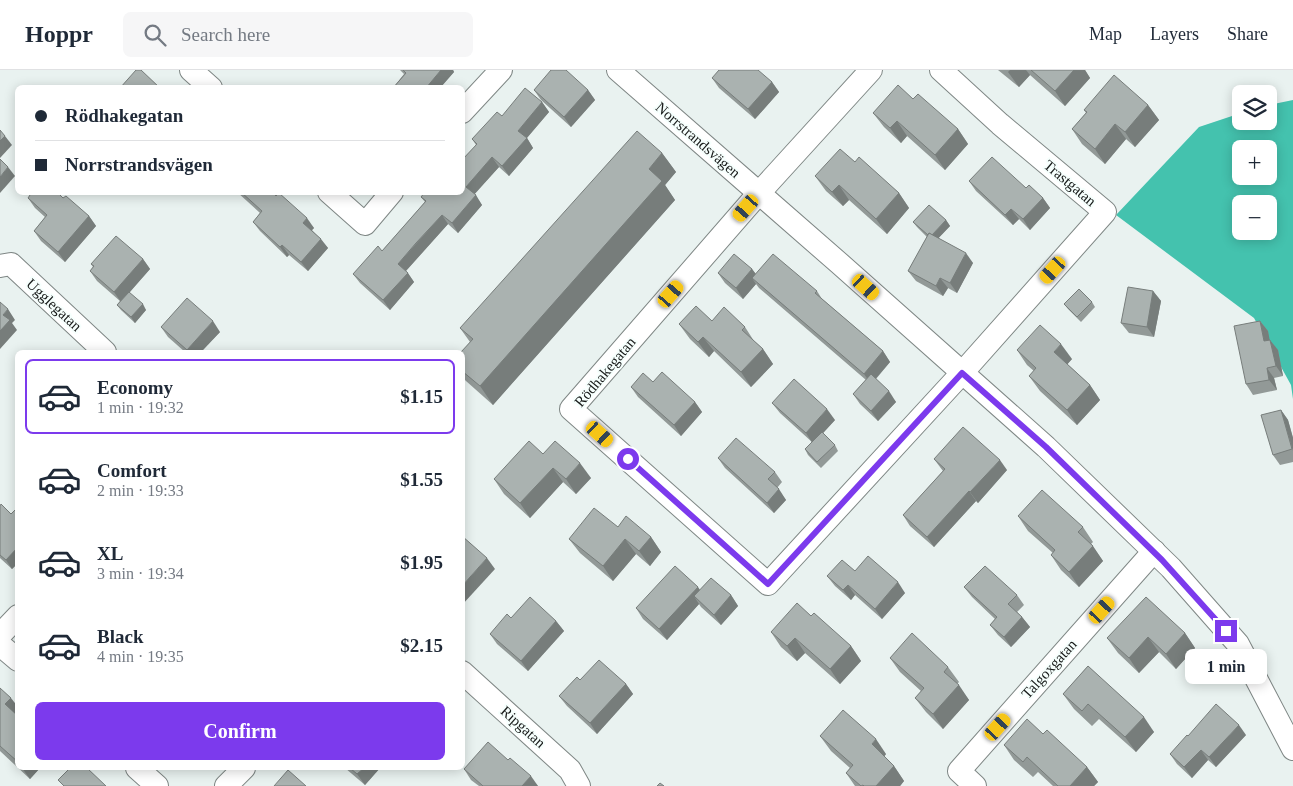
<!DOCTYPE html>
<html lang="en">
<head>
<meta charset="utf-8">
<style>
	body { margin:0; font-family:Georgia,serif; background:#f6f6f7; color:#1f2937; height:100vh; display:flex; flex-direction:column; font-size:19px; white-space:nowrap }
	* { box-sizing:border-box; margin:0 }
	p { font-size:16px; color:#747a83 }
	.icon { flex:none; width:28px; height:28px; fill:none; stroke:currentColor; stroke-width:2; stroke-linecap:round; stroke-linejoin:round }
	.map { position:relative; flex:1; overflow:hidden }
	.panel { position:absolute; left:15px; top:280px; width:450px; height:420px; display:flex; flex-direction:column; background:#fff; border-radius:8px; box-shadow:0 2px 12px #0003 }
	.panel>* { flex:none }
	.top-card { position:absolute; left:15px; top:15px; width:450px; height:110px; border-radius:8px; box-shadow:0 2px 12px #0003; display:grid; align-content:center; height:110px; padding:0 20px; background:#fff }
	.buttons { position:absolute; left:1232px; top:15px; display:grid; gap:10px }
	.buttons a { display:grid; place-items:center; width:45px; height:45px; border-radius:8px; background:#fff; box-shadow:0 2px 12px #0003; font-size:25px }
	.end { position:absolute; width:22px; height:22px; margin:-11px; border:6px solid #7c3aed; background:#fff; box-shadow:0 0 0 2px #fff }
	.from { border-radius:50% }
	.bubble { position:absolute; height:35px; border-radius:8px; background:#fff; box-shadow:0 2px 12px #0003; font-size:16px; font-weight:800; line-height:35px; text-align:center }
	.car { position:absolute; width:15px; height:30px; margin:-15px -8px; border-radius:6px; box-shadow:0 0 4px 1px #0007; background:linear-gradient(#f5c518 24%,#345 0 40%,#f5c518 0 76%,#345 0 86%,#f5c518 0) }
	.top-card b { display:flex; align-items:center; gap:18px; height:48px; font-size:19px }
	.top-card b+b { border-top:1px solid #e0e1e3 }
	.top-card i { width:12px; height:12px; background:#1f2937 }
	ul { padding:9px 0 0; list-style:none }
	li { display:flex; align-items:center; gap:15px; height:75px; margin:0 10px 8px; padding:0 10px; border:2px solid transparent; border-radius:8px }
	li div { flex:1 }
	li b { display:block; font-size:19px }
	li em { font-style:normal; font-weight:800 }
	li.current { border-color:#7c3aed }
	li>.icon { width:45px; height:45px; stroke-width:1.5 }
	.cta { display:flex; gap:10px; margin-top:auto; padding:10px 20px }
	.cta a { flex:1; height:58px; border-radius:8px; background:#7c3aed; color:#fff; font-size:20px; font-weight:800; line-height:58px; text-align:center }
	header { display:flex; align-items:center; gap:30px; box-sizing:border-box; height:70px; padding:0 25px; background:#fff; border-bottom:1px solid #e0e1e3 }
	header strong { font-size:24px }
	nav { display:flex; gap:28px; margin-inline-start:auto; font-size:18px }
	.search { width:350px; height:45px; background:#f6f6f7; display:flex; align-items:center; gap:12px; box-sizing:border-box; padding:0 18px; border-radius:8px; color:#747a83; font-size:19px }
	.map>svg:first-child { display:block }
	.forest { fill:#44c2ae; fill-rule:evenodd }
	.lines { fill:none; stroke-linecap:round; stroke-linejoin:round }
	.street-casing { stroke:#7f8785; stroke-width:24 }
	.street { stroke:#fff; stroke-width:22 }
	.wall { fill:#929997 }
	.shaded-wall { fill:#777d7b }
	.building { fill:#aab2b0; stroke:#777d7b }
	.route { stroke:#7c3aed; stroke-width:6 }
	.labels { text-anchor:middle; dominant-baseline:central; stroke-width:4; stroke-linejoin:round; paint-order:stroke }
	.street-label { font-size:15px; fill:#171a19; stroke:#f6fffd }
</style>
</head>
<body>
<header>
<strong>Hoppr</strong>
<div class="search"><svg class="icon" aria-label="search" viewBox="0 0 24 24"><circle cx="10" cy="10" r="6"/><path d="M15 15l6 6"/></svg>Search here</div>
<nav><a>Map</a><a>Layers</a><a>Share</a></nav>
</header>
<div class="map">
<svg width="1293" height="716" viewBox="0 0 1293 716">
	<rect width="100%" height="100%" fill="#e9f2f0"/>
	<path class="forest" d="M1293,30V329L1291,315L1254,248L1116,145L1199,57L1241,43V51H1269V35ZM1241,79H1269V106H1241ZM1241,134H1269V161H1241Z"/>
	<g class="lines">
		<defs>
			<g id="street">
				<polyline points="191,0 211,18"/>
				<polyline points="618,0 839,193 1046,377 1171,498 1238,574 1293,679"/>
				<polyline points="871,0 759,123 571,339 768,514 962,303 1105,142 1000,54 941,0"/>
				<polyline points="462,42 501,0"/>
				<polyline points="329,122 365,154 392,122"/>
				<polyline points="0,196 11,194 105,282"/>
				<polyline points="0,565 18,546"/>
				<polyline points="0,575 18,590"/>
				<polyline points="462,602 570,700 579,716"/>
				<polyline points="137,698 157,716"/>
				<polyline points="226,716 244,698"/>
				<polyline points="975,716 959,701 1154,481"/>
			</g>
		</defs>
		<use href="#street" class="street-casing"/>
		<use href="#street" class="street"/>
	</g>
	<g class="wall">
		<polygon points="400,0 453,0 454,2 440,18 393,18 404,4"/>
		<polygon points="998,0 1085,0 1090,8 1065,36 1030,5 1019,17"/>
		<polygon points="712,8 772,12 779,22 755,49 719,18"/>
		<polygon points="534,20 588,20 595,30 571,57 541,30"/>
		<polygon points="913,29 958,59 968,74 945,100 907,66 901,73 884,57 873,43"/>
		<polygon points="542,32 549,42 527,68 533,78 509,106 499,97 474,124 482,135 458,163 448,154 423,182 406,201 414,212 390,240 360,213 353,204 382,181 425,132 421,127 462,122 476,75 472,69 502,46"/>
		<polygon points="1148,35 1159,50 1135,77 1126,69 1105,94 1082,74 1072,59 1086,43 1084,40"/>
		<polygon points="662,83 676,102 665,115 675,130 493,335 466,311 462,307 462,282 470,272 460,258"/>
		<polygon points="855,92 899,123 909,138 887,164 849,130 843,136 826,121 815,106"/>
		<polygon points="969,111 1026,118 1043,128 1050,138 1030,160 1019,149 1013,155 976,121"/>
		<polygon points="237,122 272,122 314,158 312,160 328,178 308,201 289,185 287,187 260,161 253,152 260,143"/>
		<polygon points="28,128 63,128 89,146 96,156 65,192 41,171 34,161 45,147 35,138"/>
		<polygon points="946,150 950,156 938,168 973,193 957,223 948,218 943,226 916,211 908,201 927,167 917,157 913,152"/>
		<polygon points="143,189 150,199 129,223 146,240 135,253 121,240 117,235 120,231 97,211 90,201 93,197 91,194"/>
		<polygon points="752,199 756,204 817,221 822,229 883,281 890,292 876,309 896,332 878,351 860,334 853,324 866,310 759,218 756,214 743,229 725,213 718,203"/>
		<polygon points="1153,221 1161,231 1154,267 1129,263 1121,253"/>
		<polygon points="1092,232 1095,237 1081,252 1068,239 1064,234"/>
		<polygon points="1260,251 1268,261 1269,270 1278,280 1283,306 1274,308 1277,320 1253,325 1246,314"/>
		<polygon points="679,254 745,257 754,271 763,279 773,294 751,317 714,281 709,287 690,269"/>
		<polygon points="161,257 220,262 201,282 185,282 168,267"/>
		<polygon points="1017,280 1072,289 1067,294 1090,315 1100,330 1077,355 1040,321 1029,306 1034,301 1027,295"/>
		<polygon points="653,312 695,332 702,342 681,366 638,327 631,317"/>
		<polygon points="772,333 835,350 823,363 835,375 838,381 821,398 808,385 805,379 812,372 780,343"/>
		<polygon points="1281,340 1288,350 1293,368 1293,392 1280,395 1273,385"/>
		<polygon points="543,384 591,408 576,424 563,412 530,448 504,424 494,409"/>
		<polygon points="718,388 775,402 782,412 777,418 786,430 774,443 725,398"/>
		<polygon points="934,389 1007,400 978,433 976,431 934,477 910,456 903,445 943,401"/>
		<polygon points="0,436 11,444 18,437 18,493 12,499 0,488"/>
		<polygon points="1018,446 1083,457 1093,472 1091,474 1103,491 1079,517 1061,500 1051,485 1053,483 1028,461"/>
		<polygon points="618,457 651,467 661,482 650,496 636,484 613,511 580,483 569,469"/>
		<polygon points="855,501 905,523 882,549 855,525 851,530 835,516 827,506"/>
		<polygon points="964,517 1017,525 1024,535 1017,542 1022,547 1030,557 1011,577 998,565 990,555 995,549 972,527"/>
		<polygon points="700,520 731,525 738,536 721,555 701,537 699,534 667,570 643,549 636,538"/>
		<polygon points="811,546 851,576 861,591 840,614 805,583 797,591 781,577 771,562"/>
		<polygon points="511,548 556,551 564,561 528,601 497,574 490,564"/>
		<polygon points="1185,563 1195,578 1176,599 1159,582 1139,603 1118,583 1107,568"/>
		<polygon points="890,588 948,597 959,612 957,614 969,630 943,659 926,642 915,628 921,621 900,602"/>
		<polygon points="1088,596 1154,662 1136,682 1099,649 1092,656 1074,639 1063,624"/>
		<polygon points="580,610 626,614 633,624 597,664 567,636 559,626"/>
		<polygon points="0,618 18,637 18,698 40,698 30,709 0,681"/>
		<polygon points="1043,664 1087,697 1098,712 1094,716 1053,716 1038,702 1033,707 1014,690 1004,675"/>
		<polygon points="1246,665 1216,697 1208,690 1192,708 1177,694 1170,684 1188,666"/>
		<polygon points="820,666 886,684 884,687 894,696 904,711 900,716 855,716 846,703 850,698 831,681"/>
		<polygon points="508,690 538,716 479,716 471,710 464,699"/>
		<polygon points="345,698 380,698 365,715"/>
	</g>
	<g class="shaded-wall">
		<polygon points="441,0 453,0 454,2 440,18 426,18"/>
		<polygon points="1010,0 1026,0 1030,5 1019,17 1008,2"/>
		<polygon points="1074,0 1085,0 1090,8 1065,36 1055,21"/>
		<polygon points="772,12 779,22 755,49 748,39"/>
		<polygon points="588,20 595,30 571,57 564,47"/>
		<polygon points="542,32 549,42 525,70 518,61"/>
		<polygon points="1148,35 1159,50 1135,77 1125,62"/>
		<polygon points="897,51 907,66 901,73 890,58"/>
		<polygon points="1115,54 1126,69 1105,94 1095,79"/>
		<polygon points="958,59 968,74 945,100 935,85"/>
		<polygon points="5,66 12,75 0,88 0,71"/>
		<polygon points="527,68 533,78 509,106 502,96"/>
		<polygon points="662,83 676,102 665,115 675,130 493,335 480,316 649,99"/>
		<polygon points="492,87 499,97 473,126 466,117"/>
		<polygon points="8,97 15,106 0,123 0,107"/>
		<polygon points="839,115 849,130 843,136 832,122"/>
		<polygon points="899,123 909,138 887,164 876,149"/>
		<polygon points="476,125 482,135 458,163 452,153"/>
		<polygon points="1043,128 1050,138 1030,160 1023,149"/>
		<polygon points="1011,139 1019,149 1013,155 1005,145"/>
		<polygon points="442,145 448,154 404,203 398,194"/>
		<polygon points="89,146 96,156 65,192 58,182"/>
		<polygon points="307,148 314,158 310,162 303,153"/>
		<polygon points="946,150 950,156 934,173 930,168"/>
		<polygon points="321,169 328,178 308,201 301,192"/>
		<polygon points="282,175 289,185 287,187 280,177"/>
		<polygon points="966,183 973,193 957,223 950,213"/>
		<polygon points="143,189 150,199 121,232 114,222"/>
		<polygon points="752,199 760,210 752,208 756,214 743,229 736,218"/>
		<polygon points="408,203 414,212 390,240 383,230"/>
		<polygon points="940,208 948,218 943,226 936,216"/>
		<polygon points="1153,221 1161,231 1154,267 1147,257"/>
		<polygon points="143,234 146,240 135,253 131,247"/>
		<polygon points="8,239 15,250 12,253 17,260 0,279 0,261 3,245"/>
		<polygon points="213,251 220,262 201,282 188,282 187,280"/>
		<polygon points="1260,251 1268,261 1272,282 1264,271"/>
		<polygon points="703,267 714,281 709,287 698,272"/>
		<polygon points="1270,270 1278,280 1283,306 1276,296"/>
		<polygon points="1061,274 1072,289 1065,297 1054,282"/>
		<polygon points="763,279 773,294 751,317 741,302"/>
		<polygon points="883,281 890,292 871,314 864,304"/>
		<polygon points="1267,298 1274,308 1277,320 1269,310"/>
		<polygon points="1090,315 1100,330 1077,355 1067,340"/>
		<polygon points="889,321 896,332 878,351 871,341"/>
		<polygon points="695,332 702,342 681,366 674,355"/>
		<polygon points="827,339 835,350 813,374 806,363"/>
		<polygon points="1281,340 1288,350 1293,368 1293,381"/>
		<polygon points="1000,390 1007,400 978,433 970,422"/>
		<polygon points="580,393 591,408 576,424 566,409"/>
		<polygon points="553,398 563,412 530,448 520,433"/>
		<polygon points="779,419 786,430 774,443 767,433"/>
		<polygon points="969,421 976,431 934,477 927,467"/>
		<polygon points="651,467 661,482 650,496 639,481"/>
		<polygon points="625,469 636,484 613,511 603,496"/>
		<polygon points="1093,476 1103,491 1079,517 1069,502"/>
		<polygon points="18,477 18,493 12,499 6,490"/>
		<polygon points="487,488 495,499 462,535 462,516"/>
		<polygon points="898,512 905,523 882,549 875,539"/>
		<polygon points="848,515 855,525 851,530 843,520"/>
		<polygon points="698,517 705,527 694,526 699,534 667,570 659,559"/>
		<polygon points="731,525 738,536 721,555 714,545"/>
		<polygon points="1022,547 1030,557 1011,577 1004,567"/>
		<polygon points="556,551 564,561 528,601 521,591"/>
		<polygon points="1185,563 1195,578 1176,599 1166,584"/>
		<polygon points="1148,567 1159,582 1139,603 1129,588"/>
		<polygon points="795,568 805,583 797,591 787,576"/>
		<polygon points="851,576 861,591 840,614 830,599"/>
		<polygon points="626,614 633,624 597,664 590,653"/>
		<polygon points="959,615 969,630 943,659 933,644"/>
		<polygon points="11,628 18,637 18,647 5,634"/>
		<polygon points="1144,647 1154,662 1136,682 1125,667"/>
		<polygon points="1239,655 1246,665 1216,697 1209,687"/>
		<polygon points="876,669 886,684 882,689 872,674"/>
		<polygon points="1201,680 1208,690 1192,708 1184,697"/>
		<polygon points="894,696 904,711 900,716 876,716"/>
		<polygon points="1087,697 1098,712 1094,716 1070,716"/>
		<polygon points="22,698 40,698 30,709"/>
		<polygon points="364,698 380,698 365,715 357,704"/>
		<polygon points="531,706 538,716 522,716"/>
	</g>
	<g class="building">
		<polygon points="136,0 141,0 160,18 120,18"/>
		<polygon points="403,0 441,0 426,18 422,18 420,16 419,18 393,18 406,3"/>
		<polygon points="551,0 566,0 588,20 564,47 534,20"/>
		<polygon points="719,0 758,0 772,12 748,39 712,8"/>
		<polygon points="1031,0 1074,0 1055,21"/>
		<polygon points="1114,5 1148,35 1125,62 1115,54 1095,79 1072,59 1087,42 1084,40"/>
		<polygon points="898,15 913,29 918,24 958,59 935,85 897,51 890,58 873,43"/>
		<polygon points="525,18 542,32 518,61 527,68 502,96 492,87 466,117 476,125 452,153 442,145 416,173 398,194 408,203 383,230 353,204 378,176 382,181 426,131 421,127 425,122 462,122 462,90 477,74 472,69 497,42 502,46"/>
		<polygon points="0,60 5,66 0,71"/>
		<polygon points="637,61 662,83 649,99 662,111 480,316 462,301 462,282 461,282 473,269 460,258"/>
		<polygon points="840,79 855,92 859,87 899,123 876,149 839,115 832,122 815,106"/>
		<polygon points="992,87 1026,118 1029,115 1043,128 1023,149 1011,139 1005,145 969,111"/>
		<polygon points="0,89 8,97 0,107"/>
		<polygon points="32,122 57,122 63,128 66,126 89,146 58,182 34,161 47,145 28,128"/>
		<polygon points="241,122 272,122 276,126 279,123 307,148 303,153 321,169 301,192 282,175 280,177 253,152 262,141"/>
		<polygon points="929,135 946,150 932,165 929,163 928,165 913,152"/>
		<polygon points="929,163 966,183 950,213 940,208 936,216 908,201"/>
		<polygon points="116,166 143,189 114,222 90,201 94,196 91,194"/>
		<polygon points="734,184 752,199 736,218 718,203"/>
		<polygon points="773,184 817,221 815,223 883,281 864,304 752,208"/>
		<polygon points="1128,217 1153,221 1147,257 1121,253"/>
		<polygon points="1079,219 1092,232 1077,247 1064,234"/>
		<polygon points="129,222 143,234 131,247 117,235"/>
		<polygon points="187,228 213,251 187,280 161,257"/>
		<polygon points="0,232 8,239 3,245 10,250 0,261"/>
		<polygon points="696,236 712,251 724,237 745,257 742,260 763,279 741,302 703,267 698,272 679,254"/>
		<polygon points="1260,251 1264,271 1270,270 1276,296 1267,298 1269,310 1246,314 1234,256"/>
		<polygon points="1040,255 1061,274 1054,282 1090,315 1067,340 1029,306 1036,298 1017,280"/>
		<polygon points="662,302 695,332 674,355 631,317 643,303 653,312"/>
		<polygon points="871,304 889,321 871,341 853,324"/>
		<polygon points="794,309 827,339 806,363 772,333"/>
		<polygon points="1281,340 1292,379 1273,385 1261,345"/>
		<polygon points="963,357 1000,390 970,422 969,421 927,467 903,445 945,399 934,389"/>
		<polygon points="822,362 835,375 817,392 805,379"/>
		<polygon points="736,368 775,402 768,409 779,419 767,433 718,388"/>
		<polygon points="529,371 543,384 555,371 580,393 566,409 553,398 520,433 494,409"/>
		<polygon points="1042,420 1083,457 1078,462 1093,476 1069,502 1051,485 1055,480 1018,446"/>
		<polygon points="1,434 11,444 18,437 18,477 6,490 0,485 0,436"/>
		<polygon points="594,438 618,457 626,446 651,467 639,481 625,469 603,496 569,469"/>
		<polygon points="462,466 487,488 462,516"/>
		<polygon points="868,486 898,512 875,539 848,515 843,520 827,506 842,490 855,501"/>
		<polygon points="675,496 698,517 659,559 636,538"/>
		<polygon points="985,496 1017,525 1008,534 1022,547 1004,567 990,555 997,547 964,517"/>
		<polygon points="711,508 731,525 714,545 694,526"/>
		<polygon points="530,527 556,551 521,591 490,564 507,544 511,548"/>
		<polygon points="1146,527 1185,563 1166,584 1148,567 1129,588 1107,568"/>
		<polygon points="797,533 811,546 814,543 851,576 830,599 795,568 787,576 771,562"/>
		<polygon points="912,563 948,597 944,602 959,615 933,644 915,628 924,618 890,588"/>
		<polygon points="599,590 626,614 590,653 559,626 577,607 580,610"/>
		<polygon points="1088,596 1144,647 1125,667 1088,634 1082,641 1063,624"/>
		<polygon points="0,618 11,628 5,634 18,646 18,692 0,676"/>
		<polygon points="1216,634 1239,655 1209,687 1201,680 1184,697 1170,684 1187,665 1188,666"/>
		<polygon points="843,640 876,669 872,674 894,696 876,716 864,716 863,715 861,716 846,703 853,695 820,666"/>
		<polygon points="1027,649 1043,664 1047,660 1087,697 1070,716 1058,716 1027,687 1023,692 1004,675"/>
		<polygon points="488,672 508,690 510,688 531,706 522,716 483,716 464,699"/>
		<polygon points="70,698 87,698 106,716 64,716 58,710"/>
		<polygon points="350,698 364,698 357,704"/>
		<polygon points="288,700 306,716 274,716"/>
		<polygon points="660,713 664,716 657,716"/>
	</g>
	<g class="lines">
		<polyline class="route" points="628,389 768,514 962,303 1046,377 1162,490 1226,561"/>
	</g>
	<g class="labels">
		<g class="street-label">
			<text transform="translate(698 70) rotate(41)">Norrstrandsvägen</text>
			<text transform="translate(1070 113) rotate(40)">Trastgatan</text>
			<text transform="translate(54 235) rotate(43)">Ugglegatan</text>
			<text transform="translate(605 302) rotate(-50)">Rödhakegatan</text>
			<text transform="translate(1049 599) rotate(-48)">Talgoxgatan</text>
			<text transform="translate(523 657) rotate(42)">Ripgatan</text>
		</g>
	</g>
</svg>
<div class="buttons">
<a><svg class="icon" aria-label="layers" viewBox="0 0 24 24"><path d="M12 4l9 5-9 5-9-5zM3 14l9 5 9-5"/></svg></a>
<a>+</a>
<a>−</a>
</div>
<i class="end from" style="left:628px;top:389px"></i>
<i class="end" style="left:1226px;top:561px"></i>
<div class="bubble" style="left:1185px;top:579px;width:82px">1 min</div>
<i class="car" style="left:746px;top:138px;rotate:221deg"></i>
<i class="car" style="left:1053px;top:200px;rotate:222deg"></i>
<i class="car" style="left:866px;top:217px;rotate:132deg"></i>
<i class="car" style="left:671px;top:224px;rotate:41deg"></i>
<i class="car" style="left:600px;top:364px;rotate:132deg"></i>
<i class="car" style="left:1102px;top:540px;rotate:42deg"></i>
<i class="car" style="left:998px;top:657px;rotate:42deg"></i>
<div class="top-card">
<b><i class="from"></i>Rödhakegatan</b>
<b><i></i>Norrstrandsvägen</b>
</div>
<section class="panel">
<ul>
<li class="current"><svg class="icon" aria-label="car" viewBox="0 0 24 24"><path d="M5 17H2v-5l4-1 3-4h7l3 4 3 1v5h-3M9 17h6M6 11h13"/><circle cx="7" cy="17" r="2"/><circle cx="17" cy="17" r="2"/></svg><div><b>Economy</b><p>1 min · 19:32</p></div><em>$1.15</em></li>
<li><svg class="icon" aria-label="car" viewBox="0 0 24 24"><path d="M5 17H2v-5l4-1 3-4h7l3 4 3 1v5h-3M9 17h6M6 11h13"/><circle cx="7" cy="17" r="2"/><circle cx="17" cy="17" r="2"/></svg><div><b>Comfort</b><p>2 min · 19:33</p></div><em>$1.55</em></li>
<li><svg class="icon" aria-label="car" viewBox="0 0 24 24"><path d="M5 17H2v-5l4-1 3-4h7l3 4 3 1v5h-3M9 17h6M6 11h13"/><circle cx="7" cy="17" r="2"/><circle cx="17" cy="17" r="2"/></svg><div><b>XL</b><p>3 min · 19:34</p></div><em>$1.95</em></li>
<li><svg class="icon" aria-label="car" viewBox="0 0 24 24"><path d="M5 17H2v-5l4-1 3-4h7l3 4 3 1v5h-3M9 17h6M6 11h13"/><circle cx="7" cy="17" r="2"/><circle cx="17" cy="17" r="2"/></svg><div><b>Black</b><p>4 min · 19:35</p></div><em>$2.15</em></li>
</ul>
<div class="cta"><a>Confirm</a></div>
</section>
</div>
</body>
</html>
